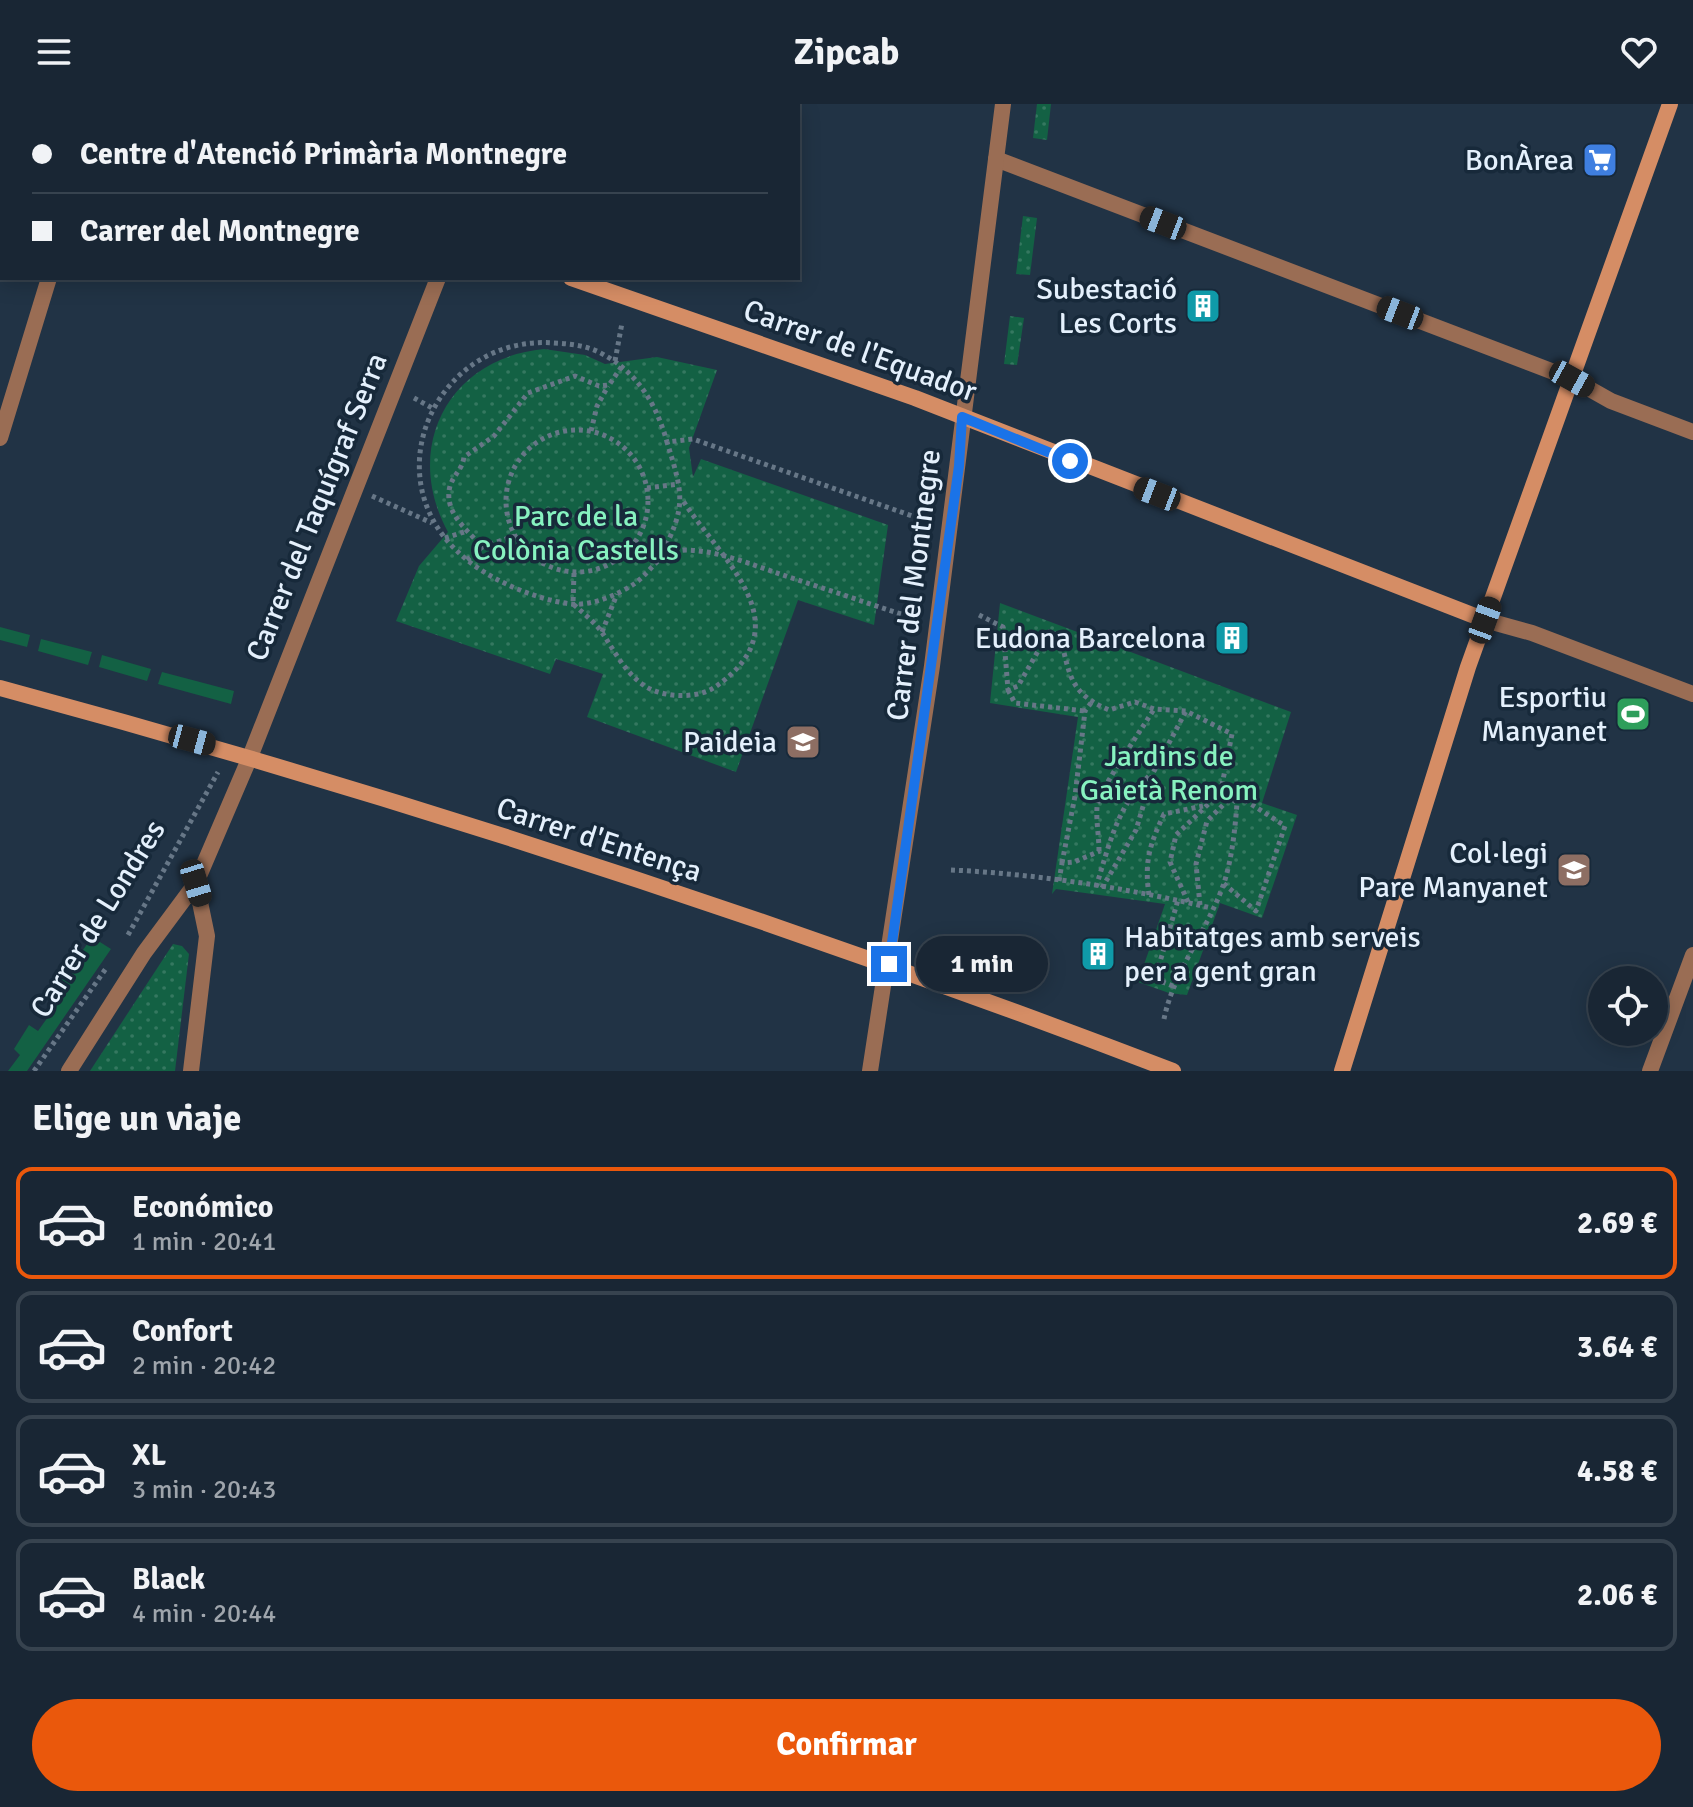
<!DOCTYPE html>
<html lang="es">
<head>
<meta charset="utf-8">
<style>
	body { margin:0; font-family:Signika,sans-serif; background:#263240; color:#f1f3f6; height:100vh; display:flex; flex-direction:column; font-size:30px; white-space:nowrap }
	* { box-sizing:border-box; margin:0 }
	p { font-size:26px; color:#9fa5ac }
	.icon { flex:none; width:44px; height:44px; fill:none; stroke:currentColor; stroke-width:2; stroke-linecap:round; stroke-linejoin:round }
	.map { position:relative; height:967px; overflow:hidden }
	.side { display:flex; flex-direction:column; background:#192634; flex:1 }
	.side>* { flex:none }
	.guide { position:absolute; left:0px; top:0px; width:800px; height:176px; box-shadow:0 4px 20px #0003,0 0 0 2px #37434f; display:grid; align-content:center; height:176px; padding:0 32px; background:#192634 }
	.controls { position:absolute; left:1588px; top:862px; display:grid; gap:16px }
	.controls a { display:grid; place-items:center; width:80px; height:80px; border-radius:50%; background:#192634; box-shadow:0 4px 20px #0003,0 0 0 2px #37434f; font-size:40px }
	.end { position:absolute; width:36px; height:36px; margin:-18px; border:10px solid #1a73e8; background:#fff; box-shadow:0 0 0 4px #fff }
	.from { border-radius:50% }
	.bubble { position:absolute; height:56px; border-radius:28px; background:#192634; box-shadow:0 4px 20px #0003,0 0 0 2px #37434f; font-size:26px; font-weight:700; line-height:56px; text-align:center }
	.car { position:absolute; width:24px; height:48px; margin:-24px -12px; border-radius:10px; box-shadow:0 0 6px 2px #0007; background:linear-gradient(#222 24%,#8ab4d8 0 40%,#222 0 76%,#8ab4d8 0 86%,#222 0) }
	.guide b { display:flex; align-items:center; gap:28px; height:76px; font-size:30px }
	.guide b+b { border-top:2px solid #37434f }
	.guide i { width:20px; height:20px; background:#f1f3f6 }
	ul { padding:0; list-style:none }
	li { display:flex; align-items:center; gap:24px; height:112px; margin:0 16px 12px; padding:0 16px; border:4px solid #37434f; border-radius:16px }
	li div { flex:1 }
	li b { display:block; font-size:30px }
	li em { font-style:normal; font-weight:700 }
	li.active { border-color:#ea580c }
	li>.icon { width:72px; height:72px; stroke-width:1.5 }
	h2 { padding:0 32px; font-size:36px; line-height:96px }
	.button { display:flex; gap:16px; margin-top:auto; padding:16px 32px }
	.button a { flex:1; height:92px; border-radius:48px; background:#ea580c; color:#fff; font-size:32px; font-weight:700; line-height:92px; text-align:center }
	header { display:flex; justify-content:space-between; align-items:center; height:104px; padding:0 32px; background:#192634; font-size:36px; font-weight:700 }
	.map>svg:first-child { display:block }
	.grass { fill:#136144 }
	.park { fill:url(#park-dots) }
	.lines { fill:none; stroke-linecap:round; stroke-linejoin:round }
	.path { stroke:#677787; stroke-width:5; stroke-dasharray:4 4; stroke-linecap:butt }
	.street { stroke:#9a6d54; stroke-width:16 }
	.secondary { stroke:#d58d65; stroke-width:16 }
	.route { stroke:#1a73e8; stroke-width:10 }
	.labels { text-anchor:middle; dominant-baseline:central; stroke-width:7; stroke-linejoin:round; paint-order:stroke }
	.poi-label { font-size:30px; fill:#e4f0fc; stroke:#17293a; text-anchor:end }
	.street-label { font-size:30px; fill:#e4f0fc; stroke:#17293a }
	.park-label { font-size:30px; fill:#87f2c0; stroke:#17293a }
</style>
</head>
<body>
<header><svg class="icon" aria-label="menu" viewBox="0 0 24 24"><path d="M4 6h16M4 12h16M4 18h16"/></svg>Zipcab<svg class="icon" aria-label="heart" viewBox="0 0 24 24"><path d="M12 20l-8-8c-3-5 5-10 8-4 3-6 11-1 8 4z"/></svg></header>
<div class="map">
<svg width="1693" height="967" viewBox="0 0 1693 967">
	<defs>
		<pattern id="park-dots" width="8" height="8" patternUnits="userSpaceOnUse" patternTransform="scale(2)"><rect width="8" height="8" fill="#136144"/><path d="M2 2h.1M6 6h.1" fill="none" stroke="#357860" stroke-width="1.8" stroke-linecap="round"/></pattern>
	</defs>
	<rect width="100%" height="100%" fill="#213345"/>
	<g class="grass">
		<polygon points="0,523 30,531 27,543 0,536"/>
		<polygon points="41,535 92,548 88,561 38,547"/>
		<polygon points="102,551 151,565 147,577 99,563"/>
		<polygon points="162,568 234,587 231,600 158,580"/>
		<polygon points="92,833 111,845 27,967 8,967 20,951 14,945 29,921 38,927 60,896 55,886"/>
	</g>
	<g class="park">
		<polygon points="1037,0 1051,0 1047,36 1033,34"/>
		<polygon points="1023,112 1037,114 1030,171 1016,170"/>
		<polygon points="1010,212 1024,214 1017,261 1004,260"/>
		<path d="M544,245L585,251L605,260L657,253L717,266L689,344L693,373L701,355L888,421L874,521L798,496L736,668L587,613L603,570L556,555L550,570L396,517L419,462L448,428C402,344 448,254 544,245Z"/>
		<polygon points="1000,499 1291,608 1262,699 1297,711 1262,814 1220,799 1187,891 1169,889 1138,878 1165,800 1056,785 1052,790 1078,613 990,599"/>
		<polygon points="173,840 182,842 189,850 175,967 90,967"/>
	</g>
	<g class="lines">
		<g class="path">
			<polyline points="615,257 622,219"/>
			<polyline points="414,294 434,305"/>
			<circle cx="577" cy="397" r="71"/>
			<polyline points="591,327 597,302 608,282"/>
			<polyline points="647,384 679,380"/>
			<polyline points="372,392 432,419"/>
			<polyline points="445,434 464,428"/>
			<path d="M635,439L661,451C687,402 683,390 667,338"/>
			<polyline points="482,443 515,432"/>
			<path d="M467,456L482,443C468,426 443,409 450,382C454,370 462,366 464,353L494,332L528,289L575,272L599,282L609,281L622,262"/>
			<path d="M574,469L573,500C583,509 595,518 603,530C615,548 626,570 645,582C663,594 698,595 715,583C806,520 720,456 682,395"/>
			<path d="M901,510C861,497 820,483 780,470C750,460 719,447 687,446C658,446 654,466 634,480C617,491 592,502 571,500C533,495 484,474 457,447C373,367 440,230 554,239C573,240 590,242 606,252C639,271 657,302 667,338L693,335L918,414"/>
			<path d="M979,511L1003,523L1008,586L1018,582L1049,528L1060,532C1070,571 1069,589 1109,606L1135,598L1154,605L1186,607L1232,630L1221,686L1237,699C1235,726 1232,754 1224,779C1208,826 1174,866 1164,915"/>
			<polyline points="602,528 617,490"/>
			<polyline points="1008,586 1015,599 1085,607"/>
			<path d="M1099,747C1099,732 1096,717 1097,703C1097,689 1144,622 1154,605"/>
			<polyline points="1062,759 1075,692 1085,607 1091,599"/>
			<path d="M951,766C1037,770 1127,784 1211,804"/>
			<polyline points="1059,777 1062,759 1074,758 1100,747"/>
			<path d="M1096,783C1109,742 1117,702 1149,672"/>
			<polyline points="1102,784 1136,726 1153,669 1186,607"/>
			<path d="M1149,791C1144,757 1150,740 1164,710L1203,702"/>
			<polyline points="1188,798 1170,758 1176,731 1222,687 1237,691 1285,722 1256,807 1223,779"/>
			<polyline points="1200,801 1196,760 1207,717 1230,694"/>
			<polyline points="128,831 218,668"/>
			<polyline points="1173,882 1155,875 1178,796"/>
			<polyline points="34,967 107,863"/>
		</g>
		<g class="street">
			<polyline points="498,2 499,0"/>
			<polyline points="996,55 1572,275 1611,297 1693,328"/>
			<polyline points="0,334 49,174"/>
			<polyline points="1485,516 1532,529 1693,590"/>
			<polyline points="69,967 144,849 196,779 250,653 438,174"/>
			<polyline points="191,967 207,832 196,779"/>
			<polyline points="870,967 932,562 1003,0"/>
			<polyline points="1650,967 1693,851"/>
		</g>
		<g class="secondary">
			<polyline points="0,3 2,4"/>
			<polyline points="571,174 915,294 1485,516"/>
			<path d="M0,584C397,691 789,820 1173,967"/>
			<polyline points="1342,967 1468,563 1670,0"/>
		</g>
	</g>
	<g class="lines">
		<polyline class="route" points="889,860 959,362 962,313 1070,357"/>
	</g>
	<defs>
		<symbol id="supermarket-square" viewBox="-11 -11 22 22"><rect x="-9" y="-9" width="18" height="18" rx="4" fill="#3f7fe0" stroke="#17293a"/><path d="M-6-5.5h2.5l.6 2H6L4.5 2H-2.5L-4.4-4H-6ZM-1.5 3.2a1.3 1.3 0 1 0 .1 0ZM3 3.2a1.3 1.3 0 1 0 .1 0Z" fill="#fff"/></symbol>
		<symbol id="building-square" viewBox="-11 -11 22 22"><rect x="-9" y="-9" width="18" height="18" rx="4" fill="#0f9aa8" stroke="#17293a"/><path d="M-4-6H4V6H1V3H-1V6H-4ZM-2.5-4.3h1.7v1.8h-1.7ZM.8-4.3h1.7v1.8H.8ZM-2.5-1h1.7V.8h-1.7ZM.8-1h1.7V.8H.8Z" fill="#fff"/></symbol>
		<symbol id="stadium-square" viewBox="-11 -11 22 22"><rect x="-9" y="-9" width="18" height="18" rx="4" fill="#2e9e5b" stroke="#17293a"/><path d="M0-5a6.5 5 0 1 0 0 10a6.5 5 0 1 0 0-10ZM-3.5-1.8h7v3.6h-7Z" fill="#fff"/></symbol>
		<symbol id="school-square" viewBox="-11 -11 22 22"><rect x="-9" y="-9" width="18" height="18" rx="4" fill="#8d6e63" stroke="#17293a"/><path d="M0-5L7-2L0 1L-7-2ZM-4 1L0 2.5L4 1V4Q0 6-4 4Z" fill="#fff"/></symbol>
	</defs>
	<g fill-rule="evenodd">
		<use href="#supermarket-square" x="1580" y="36" width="40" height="40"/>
		<use href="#building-square" x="1183" y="182" width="40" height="40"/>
		<use href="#building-square" x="1212" y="514" width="40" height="40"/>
		<use href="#stadium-square" x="1613" y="590" width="40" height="40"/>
		<use href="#school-square" x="783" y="618" width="40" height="40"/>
		<use href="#school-square" x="1554" y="746" width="40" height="40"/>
		<use href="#building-square" x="1078" y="830" width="40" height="40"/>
	</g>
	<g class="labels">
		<g class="poi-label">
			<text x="1574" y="56">BonÀrea</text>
			<text x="1177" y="185">Subestació<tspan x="1177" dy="34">Les Corts</tspan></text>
			<text x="1206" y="534">Eudona Barcelona</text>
			<text x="1607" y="593">Esportiu<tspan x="1607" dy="34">Manyanet</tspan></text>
			<text x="777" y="638">Paideia</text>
			<text x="1548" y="749">Col·legi<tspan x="1548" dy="34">Pare Manyanet</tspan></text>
			<text x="1124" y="833" text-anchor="start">Habitatges amb serveis<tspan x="1124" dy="34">per a gent gran</tspan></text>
		</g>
		<g class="street-label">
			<text transform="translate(860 247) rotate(20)">Carrer de l'Equador</text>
			<text transform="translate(317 403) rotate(-68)">Carrer del Taquígraf Serra</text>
			<text transform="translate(914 481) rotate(-83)">Carrer del Montnegre</text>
			<text transform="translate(599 736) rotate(18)">Carrer d'Entença</text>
			<text transform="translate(98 815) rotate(-58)">Carrer de Londres</text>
		</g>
		<g class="park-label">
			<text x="576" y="412">Parc de la<tspan x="576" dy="34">Colònia Castells</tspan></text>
			<text x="1169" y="652">Jardins de<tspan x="1169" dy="34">Gaietà Renom</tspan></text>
		</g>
	</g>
</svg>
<div class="controls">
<a><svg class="icon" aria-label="locate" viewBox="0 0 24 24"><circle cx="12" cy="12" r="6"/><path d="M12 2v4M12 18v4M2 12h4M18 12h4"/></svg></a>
</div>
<i class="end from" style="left:1070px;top:357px"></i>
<i class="end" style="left:889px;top:860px"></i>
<div class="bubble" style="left:916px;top:832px;width:132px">1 min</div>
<i class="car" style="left:1163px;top:119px;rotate:291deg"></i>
<i class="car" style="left:1400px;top:209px;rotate:291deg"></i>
<i class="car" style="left:1572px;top:275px;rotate:119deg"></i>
<i class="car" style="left:1157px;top:390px;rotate:291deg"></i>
<i class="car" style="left:1485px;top:516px;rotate:20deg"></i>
<i class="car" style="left:192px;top:636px;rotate:105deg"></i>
<i class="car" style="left:196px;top:779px;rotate:163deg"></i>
<div class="guide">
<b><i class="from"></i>Centre d'Atenció Primària Montnegre</b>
<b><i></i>Carrer del Montnegre</b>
</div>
</div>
<section class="side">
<h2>Elige un viaje</h2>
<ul>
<li class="active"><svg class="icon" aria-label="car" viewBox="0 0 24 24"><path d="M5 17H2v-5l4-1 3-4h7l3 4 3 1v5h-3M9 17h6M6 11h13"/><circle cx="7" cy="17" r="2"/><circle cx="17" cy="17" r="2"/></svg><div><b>Económico</b><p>1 min · 20:41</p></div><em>2.69 €</em></li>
<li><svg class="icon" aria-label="car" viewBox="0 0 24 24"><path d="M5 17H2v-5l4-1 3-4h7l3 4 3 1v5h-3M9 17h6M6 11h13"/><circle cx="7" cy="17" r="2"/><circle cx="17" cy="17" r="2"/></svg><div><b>Confort</b><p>2 min · 20:42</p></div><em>3.64 €</em></li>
<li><svg class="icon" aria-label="car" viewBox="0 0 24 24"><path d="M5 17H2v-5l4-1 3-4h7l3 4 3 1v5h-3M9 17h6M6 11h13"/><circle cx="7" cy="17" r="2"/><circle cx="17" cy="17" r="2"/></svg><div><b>XL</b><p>3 min · 20:43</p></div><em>4.58 €</em></li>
<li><svg class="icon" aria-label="car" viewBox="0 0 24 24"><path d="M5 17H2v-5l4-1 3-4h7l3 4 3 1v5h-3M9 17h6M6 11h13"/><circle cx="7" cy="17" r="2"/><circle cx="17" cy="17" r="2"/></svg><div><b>Black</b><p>4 min · 20:44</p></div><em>2.06 €</em></li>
</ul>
<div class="button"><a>Confirmar</a></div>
</section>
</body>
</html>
